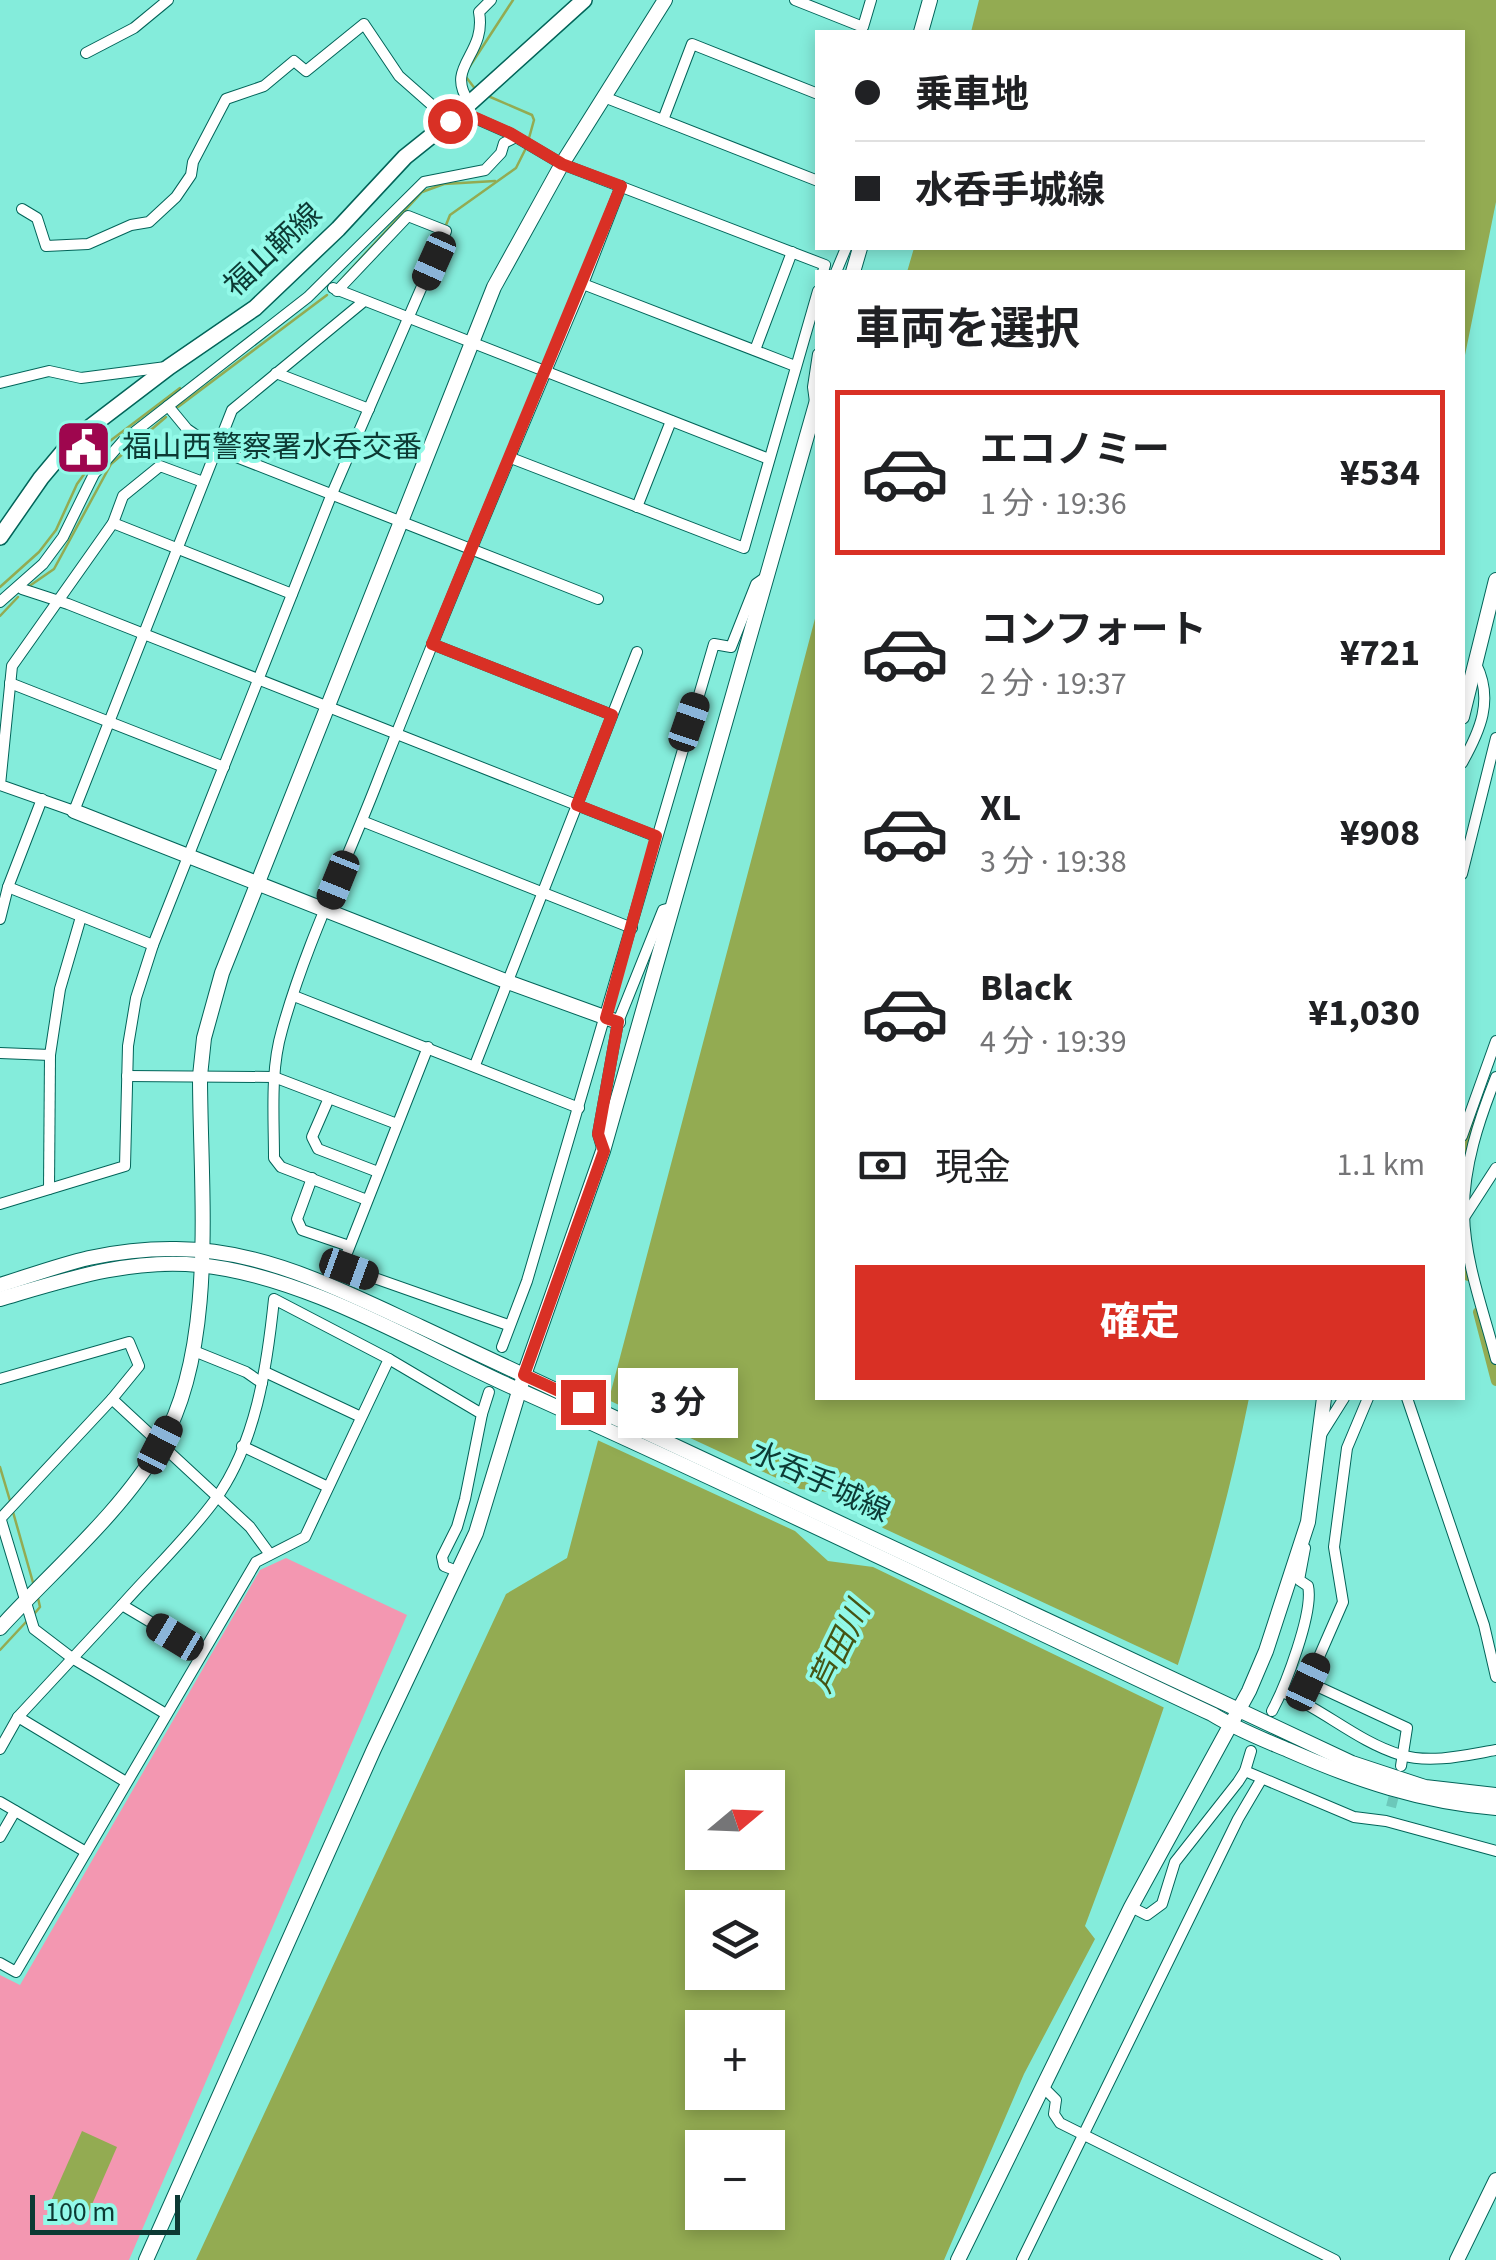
<!DOCTYPE html>
<html lang="ja">
<head>
<meta charset="utf-8">
<style>
	body { margin:0; font-family:"Source Sans 3","Noto Sans JP",sans-serif; background:#f2f2f2; color:#202124; height:100vh; display:flex; flex-direction:column; font-size:38px; white-space:nowrap }
	* { box-sizing:border-box; margin:0 }
	p { font-size:32px; color:#757577 }
	.icon { flex:none; width:55px; height:55px; fill:none; stroke:currentColor; stroke-width:2; stroke-linecap:round; stroke-linejoin:round }
	.map { position:relative; flex:1; overflow:hidden }
	.side { position:absolute; left:815px; top:270px; width:650px; height:1130px; display:flex; flex-direction:column; background:#fff; border-radius:0px; box-shadow:0 5px 15px #0003 }
	.side>* { flex:none }
	.banner { position:absolute; left:815px; top:30px; width:650px; height:220px; border-radius:0px; box-shadow:0 5px 15px #0003; display:grid; align-content:center; height:220px; padding:0 40px; background:#fff }
	.needle { width:65px; rotate:71deg }
	.controls { position:absolute; left:685px; top:1770px; display:grid; gap:20px }
	.controls a { display:grid; place-items:center; width:100px; height:100px; border-radius:0px; background:#fff; box-shadow:0 5px 15px #0003; font-size:50px }
	.scale { position:absolute; left:30px; bottom:25px; width:150px; box-sizing:border-box; padding-left:10px; border:5px solid #0c3a34; border-top:0; font-size:28px; line-height:35px; white-space:nowrap; color:#0c3a34; -webkit-text-stroke:8px #92f9e8; paint-order:stroke }
	.end { position:absolute; width:45px; height:45px; margin:-22px; border:12px solid #d93025; background:#fff; box-shadow:0 0 0 5px #fff }
	.from { border-radius:50% }
	.bubble { position:absolute; height:70px; border-radius:0px; background:#fff; box-shadow:0 5px 15px #0003; font-size:32px; font-weight:700; line-height:70px; text-align:center }
	.car { position:absolute; width:30px; height:60px; margin:-30px -15px; border-radius:12px; box-shadow:0 0 8px 2px #0007; background:linear-gradient(#222 24%,#8ab4d8 0 40%,#222 0 76%,#8ab4d8 0 86%,#222 0) }
	.banner b { display:flex; align-items:center; gap:35px; height:95px; font-size:38px }
	.banner b+b { border-top:2px solid #e0e0e0 }
	.banner i { width:25px; height:25px; background:#202124 }
	ul { padding:0; list-style:none }
	li { display:flex; align-items:center; gap:30px; height:165px; margin:0 20px 15px; padding:0 20px; border:5px solid transparent; border-radius:0px }
	li div { flex:1 }
	li b { display:block; font-size:38px }
	li em { font-style:normal; font-weight:700 }
	li.on { border-color:#d93025 }
	li>.icon { width:90px; height:90px; stroke-width:1.5 }
	h2 { padding:0 40px; font-size:45px; line-height:120px }
	.pay { display:flex; align-items:center; gap:25px; height:110px; padding:0 40px; font-size:38px }
	.pay p { margin-inline-start:auto }
	.cta { display:flex; gap:20px; margin-top:auto; padding:20px 40px }
	.cta a { flex:1; height:115px; border-radius:0px; background:#d93025; color:#fff; font-size:40px; font-weight:700; line-height:115px; text-align:center }
	.map>svg:first-child { display:block }
	.green { fill:#f397b1 }
	.water { fill:#93ab52; fill-rule:evenodd }
	.pier { fill:#84ecdb }
	.lines { fill:none; stroke-linecap:round; stroke-linejoin:round }
	.stream { stroke:#93ab52; stroke-width:2.5 }
	.canal { stroke:#93ab52; stroke-width:10 }
	.street-tunnel { stroke:#6cc8ba; stroke-width:10; stroke-dasharray:10 5; stroke-linecap:butt }
	.street-casing { stroke:#026459; stroke-width:12 }
	.secondary-casing { stroke:#026459; stroke-width:16 }
	.primary-casing { stroke:#026459; stroke-width:18 }
	.street { stroke:#fff; stroke-width:10 }
	.secondary { stroke:#fff; stroke-width:14 }
	.primary { stroke:#fff; stroke-width:15 }
	.route { stroke:#d93025; stroke-width:12 }
	.labels { text-anchor:middle; dominant-baseline:central; stroke-width:8; stroke-linejoin:round; paint-order:stroke }
	.street-label { font-size:30px; fill:#0c3a34; stroke:#92f9e8 }
	.poi-label { font-size:30px; fill:#0c3a34; stroke:#92f9e8; text-anchor:start }
	.water-label { font-size:32px; font-style:italic; fill:#455413; stroke:#92f9e8 }
</style>
</head>
<body>
<div class="map">
<svg width="1496" height="2260" viewBox="0 0 1496 2260">
	<rect width="100%" height="100%" fill="#84ecdb"/>
	<polygon class="green" points="286,1558 407,1615 129,2260 0,2260 0,1975 20,1985 260,1570"/>
	<g class="water">
		<polygon points="979,0 1496,0 1496,202 1463,365 1462,272 907,272 914,248 1462,248 1462,32 971,32"/>
		<path d="M817,611L818,1398H1249C1213,1579 1150,1753 1085,1926L1095,1939L1024,2074L944,2260H196L506,1594L567,1558ZM702,1788H768V1852H702ZM702,1908H768V1972H702ZM702,2028H768V2092H702ZM702,2148H768V2212H702Z"/>
		<polygon points="82,2131 117,2147 87,2216 51,2201"/>
	</g>
	<polygon class="pier" points="604,1398 800,1489 848,1494 883,1528 1182,1667 1169,1710 873,1567 828,1561 795,1531 593,1438"/>
	<g class="lines">
		<g class="stream">
			<polyline points="470,66 513,0"/>
			<polyline points="466,77 476,90"/>
			<polyline points="488,96 532,115 534,120 529,138"/>
			<polyline points="446,225 450,215 516,168 527,146"/>
			<polyline points="339,282 422,192 444,184 495,181"/>
			<polyline points="178,407 327,295"/>
			<polyline points="0,587 39,552 56,530 77,484 106,444 180,388"/>
			<polyline points="28,587 54,569 111,464 166,417"/>
			<polyline points="0,616 18,597"/>
			<polyline points="0,1467 11,1504"/>
			<polyline points="13,1512 34,1586"/>
			<polyline points="35,1613 40,1607 38,1598"/>
			<polyline points="0,1650 26,1622"/>
		</g>
		<g class="canal">
			<polyline points="1462,1156 1480,1099"/>
			<polyline points="1462,1253 1468,1276"/>
			<polyline points="1478,1312 1496,1381"/>
		</g>
		<polyline class="street-tunnel" points="1391,1807 1397,1784"/>
		<defs>
			<g id="street">
				<polyline points="795,0 863,27 871,0"/>
				<polyline points="86,53 134,28 168,0"/>
				<polyline points="604,97 818,181"/>
				<path d="M469,102C444,66 487,55 479,12L491,0"/>
				<polyline points="459,111 509,133 562,164 825,265 823,272"/>
				<polyline points="663,120 692,44 818,94"/>
				<polyline points="22,209 37,218 46,246 88,244 131,225 149,222 176,197 191,175 193,162 226,99 264,86 294,61 306,71 364,24 399,76 450,121"/>
				<polyline points="836,272 846,248"/>
				<polyline points="583,284 621,186"/>
				<polyline points="333,288 769,459"/>
				<polyline points="755,350 792,252"/>
				<polyline points="276,373 369,409"/>
				<polyline points="0,383 49,371 81,378 166,367"/>
				<polyline points="815,402 813,387 818,354"/>
				<polyline points="168,406 187,429 216,449 598,599"/>
				<polyline points="511,458 744,548 818,291"/>
				<polyline points="203,482 160,466 123,496 113,523 12,666 0,785 74,811 232,410 363,302"/>
				<polyline points="637,507 671,421"/>
				<polyline points="113,523 292,594"/>
				<polyline points="22,589 68,604 655,836"/>
				<polyline points="0,602 43,564 63,537 94,474 123,441 308,297 424,182 485,170 501,153 504,143 514,138"/>
				<polyline points="432,644 612,715"/>
				<polyline points="10,683 224,767"/>
				<path d="M1462,763C1480,731 1494,700 1476,664"/>
				<polyline points="362,821 632,928"/>
				<polyline points="1462,874 1496,738"/>
				<polyline points="8,887 153,945"/>
				<polyline points="0,919 8,887 42,799"/>
				<polyline points="294,996 579,1108"/>
				<polyline points="428,1047 345,1258 349,1269 508,1325"/>
				<polyline points="0,1053 50,1055 60,989 81,917"/>
				<polyline points="475,1065 637,652"/>
				<polyline points="127,1076 274,1077 397,1124"/>
				<path d="M1496,1077C1479,1120 1463,1167 1464,1214C1465,1263 1484,1312 1496,1359"/>
				<polyline points="329,1098 312,1137 318,1149 378,1172"/>
				<polyline points="1462,1136 1496,1041"/>
				<polyline points="603,1151 598,1134 618,1022 663,910 674,907"/>
				<polyline points="312,1178 297,1219 302,1230 349,1246"/>
				<polyline points="49,1189 50,1055"/>
				<path d="M367,1200L281,1167L274,1158C274,1116 270,1071 282,1030C306,943 348,859 380,775C445,610 514,447 583,284L795,366"/>
				<polyline points="0,1204 125,1166 128,1046 136,998 153,945 331,496 446,231 408,216 337,291"/>
				<polyline points="1465,1216 1496,1168"/>
				<polyline points="502,1347 527,1281 714,644 731,647 756,584 766,577"/>
				<polyline points="194,1351 246,1372 262,1383"/>
				<polyline points="265,1372 361,1417"/>
				<polyline points="0,1379 129,1342 139,1366 112,1399"/>
				<polyline points="1407,1398 1484,1625 1496,1677"/>
				<polyline points="482,1414 489,1392"/>
				<polyline points="1322,1433 1344,1398"/>
				<polyline points="242,1446 328,1487"/>
				<polyline points="0,1517 34,1629 72,1658 166,1714"/>
				<polyline points="0,1519 112,1399 250,1527 269,1553"/>
				<path d="M201,1652L122,1605C152,1571 188,1537 215,1500C256,1443 267,1367 274,1299L389,1359L482,1414L465,1499L457,1527L442,1557L444,1566L457,1571"/>
				<polyline points="1308,1682 1407,1728 1401,1766"/>
				<path d="M1282,1692C1323,1709 1358,1742 1401,1755C1431,1764 1467,1755 1496,1750"/>
				<polyline points="1306,1702 1308,1682 1343,1602 1334,1547 1347,1448 1368,1398"/>
				<path d="M1272,1711C1285,1687 1314,1612 1308,1586L1299,1580L1305,1548"/>
				<polyline points="18,1717 126,1782"/>
				<polyline points="0,1749 18,1717 122,1605"/>
				<polyline points="1245,1771 1354,1817 1386,1821 1496,1851"/>
				<polyline points="0,1802 86,1852"/>
				<polyline points="0,1837 15,1811"/>
				<polyline points="1131,1907 1147,1915 1162,1904 1175,1862 1238,1782 1245,1771 1251,1751"/>
				<polyline points="0,1963 16,1972 256,1562 305,1537 389,1359"/>
				<polyline points="1043,2087 1056,2100 1054,2114 1060,2123 1335,2260"/>
				<polyline points="1022,2260 1238,1819 1261,1780"/>
			</g>
			<g id="secondary">
				<polyline points="921,32 930,0"/>
				<polyline points="853,272 860,248"/>
				<polyline points="1462,717 1496,580"/>
				<polyline points="74,811 508,982 618,1022"/>
				<path d="M0,1285C29,1276 59,1265 89,1258C224,1230 302,1272 421,1327L1352,1763L1425,1787L1496,1795"/>
				<path d="M0,1299C65,1280 130,1258 199,1265C308,1276 421,1347 521,1391C753,1495 982,1606 1212,1714C1236,1729 1262,1739 1288,1750C1356,1780 1422,1802 1496,1808"/>
				<path d="M0,1628C53,1570 122,1512 161,1444C218,1346 200,1188 200,1076L204,1038L222,973L494,287L562,164L665,0"/>
				<polyline points="146,2260 374,1749 476,1533 524,1375 603,1151 818,397"/>
				<polyline points="958,2260 1131,1907 1249,1691 1266,1651 1308,1522 1324,1398"/>
				<polyline points="1457,2260 1496,2180"/>
			</g>
			<polyline id="primary" points="0,537 41,478 72,441 169,367 255,308 338,229 405,157 450,121 584,0"/>
		</defs>
		<use href="#street" class="street-casing"/>
		<use href="#secondary" class="secondary-casing"/>
		<use href="#primary" class="primary-casing"/>
		<use href="#street" class="street"/>
		<use href="#secondary" class="secondary"/>
		<use href="#primary" class="primary"/>
	</g>
	<g class="lines">
		<polyline class="route" points="450,121 460,111 510,133 562,164 621,186 432,644 612,715 577,805 656,836 606,1018 618,1022 598,1134 604,1151 524,1375 583,1402"/>
	</g>
	<defs>
		<symbol id="civic-square" viewBox="-11 -11 22 22"><rect x="-9" y="-9" width="18" height="18" rx="4" fill="#9e064e" stroke="#92f9e8"/><path d="M-.6-6.5H3V-4.5H.6V-3L4-1V1h2V6H-6V1h2V-1L-.6-3ZM-1.2 2.5V6h2.4V2.5Z" fill="#fff"/></symbol>
	</defs>
	<g fill-rule="evenodd">
		<use href="#civic-square" x="52" y="416" width="63" height="63"/>
	</g>
	<g class="labels">
		<g class="street-label">
			<text transform="translate(273 250) rotate(-43)">福山鞆線</text>
			<text transform="translate(820 1482) rotate(25)">水呑手城線</text>
		</g>
		<g class="poi-label">
			<text x="122" y="447">福山西警察署水呑交番</text>
		</g>
		<g class="water-label">
			<text transform="translate(840 1647) rotate(-64)">芦田川</text>
		</g>
	</g>
</svg>
<div class="controls">
<a><svg class="needle" viewBox="-14 -14 28 28"><path d="M0-13l5 13h-10z" fill="#e53935"/><path d="M0 13l5-13h-10z" fill="#757577"/></svg></a>
<a><svg class="icon" aria-label="layers" viewBox="0 0 24 24"><path d="M12 4l9 5-9 5-9-5zM3 14l9 5 9-5"/></svg></a>
<a>+</a>
<a>−</a>
</div>
<div class="scale">100 m</div>
<i class="end from" style="left:450px;top:121px"></i>
<i class="end" style="left:583px;top:1402px"></i>
<div class="bubble" style="left:618px;top:1368px;width:120px">3 分</div>
<i class="car" style="left:434px;top:261px;rotate:204deg"></i>
<i class="car" style="left:689px;top:722px;rotate:19deg"></i>
<i class="car" style="left:338px;top:880px;rotate:202deg"></i>
<i class="car" style="left:349px;top:1269px;rotate:110deg"></i>
<i class="car" style="left:160px;top:1445px;rotate:27deg"></i>
<i class="car" style="left:175px;top:1637px;rotate:301deg"></i>
<i class="car" style="left:1308px;top:1682px;rotate:25deg"></i>
<div class="banner">
<b><i class="from"></i>乗車地</b>
<b><i></i>水呑手城線</b>
</div>
<section class="side">
<h2>車両を選択</h2>
<ul>
<li class="on"><svg class="icon" aria-label="car" viewBox="0 0 24 24"><path d="M5 17H2v-5l4-1 3-4h7l3 4 3 1v5h-3M9 17h6M6 11h13"/><circle cx="7" cy="17" r="2"/><circle cx="17" cy="17" r="2"/></svg><div><b>エコノミー</b><p>1 分 · 19:36</p></div><em>¥534</em></li>
<li><svg class="icon" aria-label="car" viewBox="0 0 24 24"><path d="M5 17H2v-5l4-1 3-4h7l3 4 3 1v5h-3M9 17h6M6 11h13"/><circle cx="7" cy="17" r="2"/><circle cx="17" cy="17" r="2"/></svg><div><b>コンフォート</b><p>2 分 · 19:37</p></div><em>¥721</em></li>
<li><svg class="icon" aria-label="car" viewBox="0 0 24 24"><path d="M5 17H2v-5l4-1 3-4h7l3 4 3 1v5h-3M9 17h6M6 11h13"/><circle cx="7" cy="17" r="2"/><circle cx="17" cy="17" r="2"/></svg><div><b>XL</b><p>3 分 · 19:38</p></div><em>¥908</em></li>
<li><svg class="icon" aria-label="car" viewBox="0 0 24 24"><path d="M5 17H2v-5l4-1 3-4h7l3 4 3 1v5h-3M9 17h6M6 11h13"/><circle cx="7" cy="17" r="2"/><circle cx="17" cy="17" r="2"/></svg><div><b>Black</b><p>4 分 · 19:39</p></div><em>¥1,030</em></li>
</ul>
<div class="pay"><svg class="icon" aria-label="cash" viewBox="0 0 24 24"><path d="M3 7h18v10H3z"/><circle cx="12" cy="12" r="2"/></svg>現金<p>1.1 km</p></div>
<div class="cta"><a>確定</a></div>
</section>
</div>
</body>
</html>
